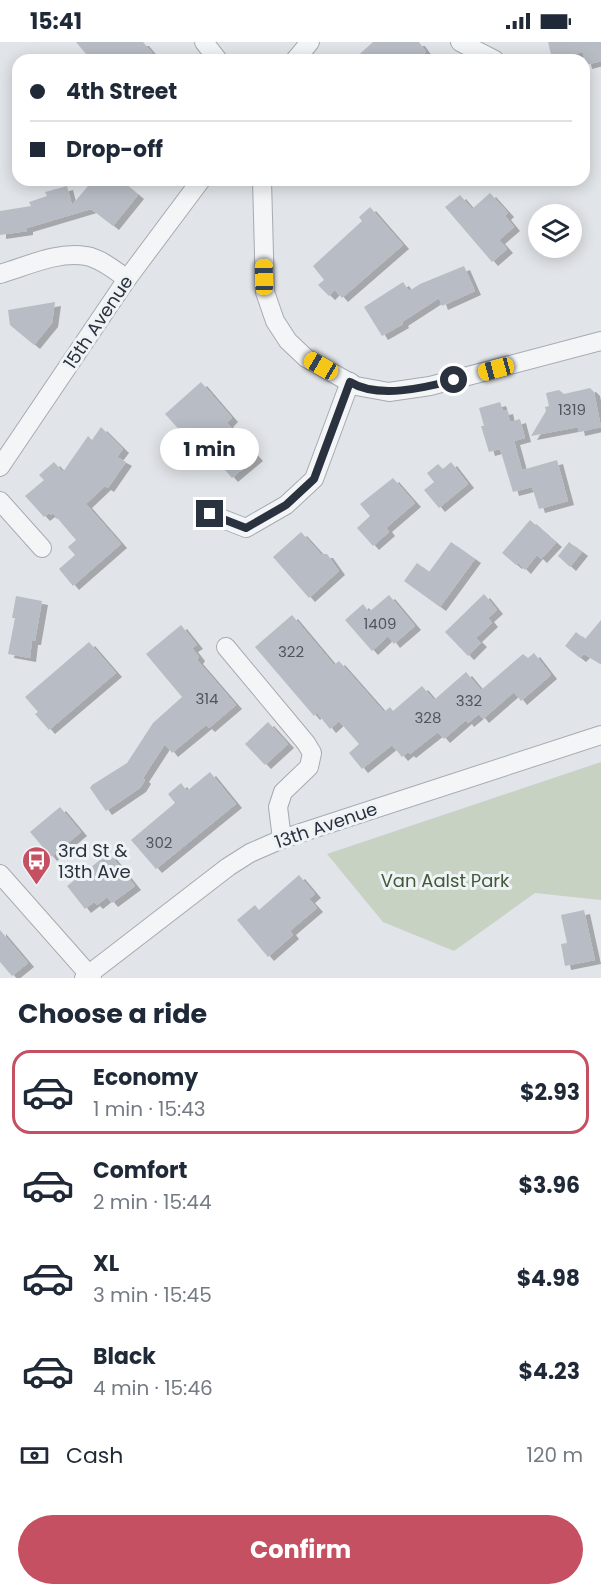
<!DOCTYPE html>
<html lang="en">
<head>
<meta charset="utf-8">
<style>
	body { margin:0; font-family:Poppins,sans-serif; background:#f6f6f7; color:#1f2937; height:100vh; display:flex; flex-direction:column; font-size:22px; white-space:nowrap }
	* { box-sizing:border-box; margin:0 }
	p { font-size:20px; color:#747a83 }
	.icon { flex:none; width:33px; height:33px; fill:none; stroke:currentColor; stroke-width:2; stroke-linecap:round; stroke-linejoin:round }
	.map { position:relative; height:936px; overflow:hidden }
	.side { display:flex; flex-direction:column; background:#fff; flex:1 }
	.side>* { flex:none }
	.banner { position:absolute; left:12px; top:12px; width:578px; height:132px; border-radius:18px; box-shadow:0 3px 15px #0003; display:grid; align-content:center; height:132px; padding:0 18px; background:#fff }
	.fabs { position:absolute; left:528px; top:162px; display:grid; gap:12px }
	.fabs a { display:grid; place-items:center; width:54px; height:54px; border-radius:50%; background:#fff; box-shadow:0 3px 15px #0003; font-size:30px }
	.end { position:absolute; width:27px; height:27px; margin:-14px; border:8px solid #2a323f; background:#fff; box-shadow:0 0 0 3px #fff }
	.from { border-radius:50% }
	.bubble { position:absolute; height:42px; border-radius:21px; background:#fff; box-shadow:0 3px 15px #0003; font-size:20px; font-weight:700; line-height:42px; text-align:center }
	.car { position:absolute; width:18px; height:36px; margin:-18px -9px; border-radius:8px; box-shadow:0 0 4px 2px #0007; background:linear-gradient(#f5c518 24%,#345 0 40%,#f5c518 0 76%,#345 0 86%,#f5c518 0) }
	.banner b { display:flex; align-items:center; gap:21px; height:57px; font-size:22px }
	.banner b+b { border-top:2px solid #e0e1e3 }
	.banner i { width:15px; height:15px; background:#1f2937 }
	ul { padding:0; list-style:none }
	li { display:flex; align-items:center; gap:18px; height:84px; margin:0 12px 9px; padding:0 6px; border:3px solid transparent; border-radius:18px }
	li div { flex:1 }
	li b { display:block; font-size:22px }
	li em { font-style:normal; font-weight:700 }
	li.on { border-color:#c45062 }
	li>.icon { width:54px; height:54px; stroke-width:1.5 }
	h2 { padding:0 18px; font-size:27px; line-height:72px }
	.pay { display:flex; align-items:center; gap:15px; height:66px; padding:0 18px; font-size:22px }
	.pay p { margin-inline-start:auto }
	.primary-button { display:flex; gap:12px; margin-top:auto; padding:12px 18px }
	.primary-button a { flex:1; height:69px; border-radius:36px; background:#c45062; color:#fff; font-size:24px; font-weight:700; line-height:69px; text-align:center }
	.status { display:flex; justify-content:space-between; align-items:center; height:42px; padding:0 30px; background:#fff; direction:ltr }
	.status svg { height:16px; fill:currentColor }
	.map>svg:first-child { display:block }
	.green { fill:#c7d2c3 }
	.building { fill:#b8bdc5; filter:url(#shadow) }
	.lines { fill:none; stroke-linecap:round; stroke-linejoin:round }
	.minor-casing { stroke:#a6abb2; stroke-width:20 }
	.minor { stroke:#f3f5f7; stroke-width:18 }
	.route { stroke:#2a323f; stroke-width:8 }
	.labels { text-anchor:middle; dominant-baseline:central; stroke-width:6; stroke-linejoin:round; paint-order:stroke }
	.number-label { font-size:15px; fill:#4e5560 }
	.street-label { font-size:18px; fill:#2a323f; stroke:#f0f3f6 }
	.poi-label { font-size:18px; fill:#2a323f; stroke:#f0f3f6; text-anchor:start }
	.park-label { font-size:18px; fill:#3f5939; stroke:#f0f3f6 }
</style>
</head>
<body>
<div class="status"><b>15:41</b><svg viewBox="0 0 49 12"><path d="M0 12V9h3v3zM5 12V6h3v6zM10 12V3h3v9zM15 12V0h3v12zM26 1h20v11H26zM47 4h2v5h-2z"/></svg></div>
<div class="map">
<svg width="601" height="936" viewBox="0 0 601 936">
	<defs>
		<filter id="shadow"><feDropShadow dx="6" dy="4" stdDeviation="0" flood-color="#0004"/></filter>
	</defs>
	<rect width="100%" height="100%" fill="#e1e4e8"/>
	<polygon class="green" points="601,720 601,858 535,851 454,909 383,880 327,812"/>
	<g class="building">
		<polygon points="76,0 143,0 158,18 91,18"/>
		<polygon points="373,0 419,0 426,10 417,18 353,18"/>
		<polygon points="548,0 601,0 601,19 586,23 583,10 552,17"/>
		<polygon points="93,138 120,138 138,153 113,184 91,167 27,186 27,189 0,193 0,169 31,164 29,160 47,154 45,150 67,144 72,163"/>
		<polygon points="490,151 508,171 505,174 514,185 499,198 507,207 492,220 445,165 460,153 472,167"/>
		<polygon points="370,165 403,203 342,256 335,248 329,254 318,243 324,238 313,224 362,179 359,175"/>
		<polygon points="464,224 475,249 442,264 439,256 402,280 403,282 382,294 364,265 403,240 409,249 420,242"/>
		<polygon points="55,260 52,281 34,303 10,283 8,268"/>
		<polygon points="201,340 232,376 227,381 257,415 232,436 208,408 202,413 165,372"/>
		<polygon points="590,346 594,350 601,385 579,390 578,385 531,394 546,369 545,365 549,364 546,351 559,348 564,352"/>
		<polygon points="500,360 503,369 507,368 510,380 520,377 525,396 514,399 522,428 557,418 568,459 539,467 532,445 513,450 500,407 489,410 481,384 484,384 479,366"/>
		<polygon points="101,385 123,407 117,415 126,420 108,446 105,444 86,462 121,502 73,544 59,527 75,513 68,505 76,498 53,471 51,473 49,471 44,475 25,454 44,438 39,433 54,420 63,430 88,394 92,398"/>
		<polygon points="451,420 468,442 439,466 424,448 434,440 427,431 438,422 443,427"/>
		<polygon points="393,436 415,461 386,486 389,490 373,504 357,486 370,474 360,462"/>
		<polygon points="530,478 556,501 541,517 537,513 525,528 518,521 516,523 502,511"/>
		<polygon points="301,490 321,512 327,512 339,529 309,556 273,515"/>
		<polygon points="451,500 475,517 440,565 404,539 417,521 429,530"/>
		<polygon points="569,500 582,510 570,525 558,514"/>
		<polygon points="484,552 497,568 488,576 492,581 476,596 481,601 468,614 445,590"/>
		<polygon points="389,553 415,584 394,602 388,594 372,609 345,578 363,562 369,570"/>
		<polygon points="16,554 42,559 35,599 32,599 30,616 8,612 15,576 12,576"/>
		<polygon points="292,573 334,623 339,619 384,670 390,665 393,669 422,644 434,658 466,630 481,648 523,612 528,616 534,611 551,633 521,659 514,650 483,677 479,672 468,681 466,678 444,697 438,690 410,712 408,710 402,715 392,703 362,727 349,711 359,702 339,679 330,687 317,671 314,674 255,605"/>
		<polygon points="601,578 601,622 584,612 580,616 565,604 576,590 585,597"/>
		<polygon points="181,583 197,603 192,606 199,615 197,618 236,663 209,686 206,683 172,711 165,702 143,736 145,738 140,746 106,769 90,746 92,743 127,721 153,681 182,655 146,612"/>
		<polygon points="89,600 116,631 49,688 35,672 38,670 25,655"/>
		<polygon points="268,680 288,702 265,723 245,702"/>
		<polygon points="210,730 236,762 156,827 131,798 175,761 168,752 181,741 187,749"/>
		<polygon points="60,765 81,790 51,815 30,790"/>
		<polygon points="109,811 135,844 112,861 107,855 97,863 94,860 85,867 67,844"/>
		<polygon points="299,833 315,852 309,857 317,866 290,889 293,893 268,915 237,878 255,863 259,868"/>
		<polygon points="584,868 595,918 565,924 561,902 567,901 561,873"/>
		<polygon points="0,888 28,921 12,934 0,920"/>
	</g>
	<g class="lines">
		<defs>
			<g id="minor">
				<polyline points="204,0 218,18"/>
				<polyline points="460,0 495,18"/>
				<polyline points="295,18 310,0"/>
				<polyline points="262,138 265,250 275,279 288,299 306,316 356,344 389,350 430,344 601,299"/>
				<path d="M0,232C27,224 58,209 86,214C100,216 116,229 127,237"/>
				<polyline points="0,425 127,237 201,138"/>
				<polyline points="0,459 42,506"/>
				<polyline points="210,472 246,486 286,463 314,437 350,340"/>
				<polyline points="226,605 306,701 312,711 309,725 283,750 278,765 282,797"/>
				<polyline points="0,832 92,936"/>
				<polyline points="84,936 228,825 250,811 282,797 601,693"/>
			</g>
		</defs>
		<use href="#minor" class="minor-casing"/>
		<use href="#minor" class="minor"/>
	</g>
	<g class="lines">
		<path class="route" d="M210,472L246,486L286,463L314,437L350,340C378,357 424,346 454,338"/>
	</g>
	<defs>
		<symbol id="bus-pin" viewBox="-11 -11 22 30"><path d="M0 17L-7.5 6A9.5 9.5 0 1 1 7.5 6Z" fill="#c45062" stroke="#f0f3f6"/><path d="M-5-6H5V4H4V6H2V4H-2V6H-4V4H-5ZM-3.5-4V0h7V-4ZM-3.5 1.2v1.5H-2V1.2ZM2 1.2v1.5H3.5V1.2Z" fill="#fff"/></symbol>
	</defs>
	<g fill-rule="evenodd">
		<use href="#bus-pin" x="20" y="802" width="33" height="45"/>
	</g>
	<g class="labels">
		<g class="number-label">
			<text x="572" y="367">1319</text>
			<text x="380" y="581">1409</text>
			<text x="291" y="609">322</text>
			<text x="207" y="656">314</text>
			<text x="469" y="658">332</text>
			<text x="428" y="675">328</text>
			<text x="159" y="800">302</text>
		</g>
		<g class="street-label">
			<text transform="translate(98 280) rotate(-56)">15th Avenue</text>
			<text transform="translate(326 783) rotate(-19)">13th Avenue</text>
		</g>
		<g class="poi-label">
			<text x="58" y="808">3rd St &amp;<tspan x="58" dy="21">13th Ave</tspan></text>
		</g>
		<g class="park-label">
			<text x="445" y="838">Van Aalst Park</text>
		</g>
	</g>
</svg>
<div class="fabs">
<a><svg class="icon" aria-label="layers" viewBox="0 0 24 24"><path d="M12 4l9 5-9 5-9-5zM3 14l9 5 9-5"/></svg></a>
</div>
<i class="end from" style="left:454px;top:338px"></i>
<i class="end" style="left:210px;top:472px"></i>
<div class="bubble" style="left:160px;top:386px;width:99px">1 min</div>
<i class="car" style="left:264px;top:235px;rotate:359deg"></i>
<i class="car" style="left:321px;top:324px;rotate:300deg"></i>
<i class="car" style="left:496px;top:327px;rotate:255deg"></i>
<div class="banner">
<b><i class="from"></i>4th Street</b>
<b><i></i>Drop-off</b>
</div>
</div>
<section class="side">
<h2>Choose a ride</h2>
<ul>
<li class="on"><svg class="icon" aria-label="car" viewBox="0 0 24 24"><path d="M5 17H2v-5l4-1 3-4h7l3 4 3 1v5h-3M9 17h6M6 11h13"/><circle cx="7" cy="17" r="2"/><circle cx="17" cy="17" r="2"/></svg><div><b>Economy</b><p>1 min · 15:43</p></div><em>$2.93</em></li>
<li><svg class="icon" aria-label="car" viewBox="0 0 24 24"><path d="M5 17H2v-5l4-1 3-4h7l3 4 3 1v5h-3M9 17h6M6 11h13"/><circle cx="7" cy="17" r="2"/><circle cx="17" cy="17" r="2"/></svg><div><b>Comfort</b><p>2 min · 15:44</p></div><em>$3.96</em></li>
<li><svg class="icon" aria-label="car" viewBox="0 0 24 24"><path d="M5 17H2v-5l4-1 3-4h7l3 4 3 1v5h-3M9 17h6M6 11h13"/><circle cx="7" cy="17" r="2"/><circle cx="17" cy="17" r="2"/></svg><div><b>XL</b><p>3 min · 15:45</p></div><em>$4.98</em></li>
<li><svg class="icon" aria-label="car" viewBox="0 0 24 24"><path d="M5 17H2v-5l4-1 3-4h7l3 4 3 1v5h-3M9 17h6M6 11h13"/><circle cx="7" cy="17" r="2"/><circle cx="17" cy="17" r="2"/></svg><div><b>Black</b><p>4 min · 15:46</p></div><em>$4.23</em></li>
</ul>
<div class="pay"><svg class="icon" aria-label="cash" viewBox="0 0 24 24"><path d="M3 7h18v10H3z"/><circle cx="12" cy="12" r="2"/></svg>Cash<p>120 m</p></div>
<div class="primary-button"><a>Confirm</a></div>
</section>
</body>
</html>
